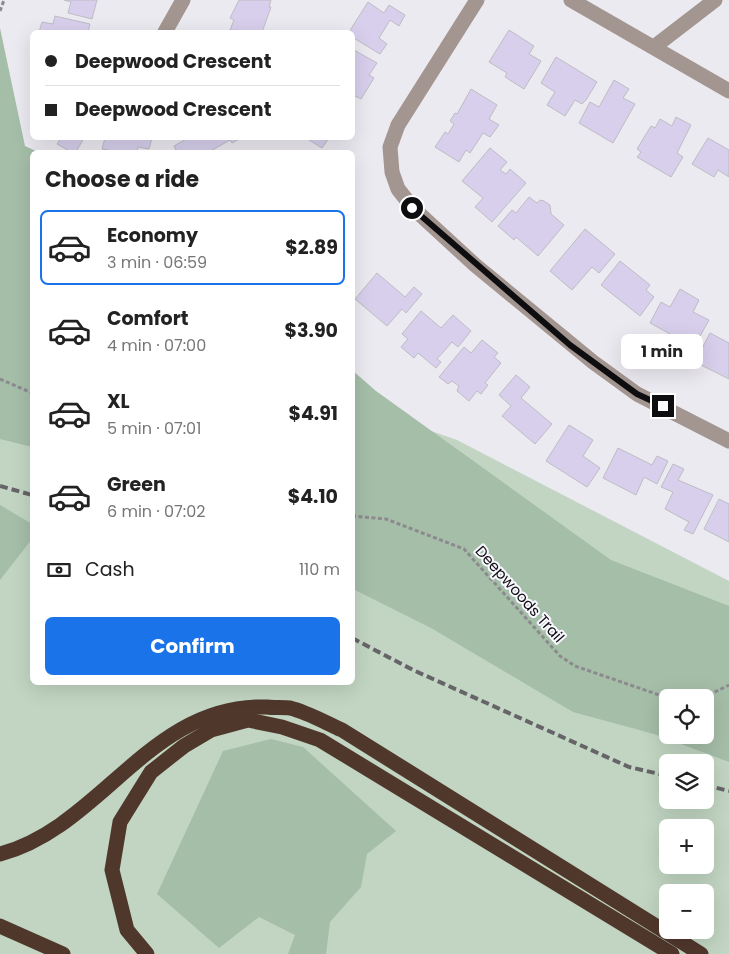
<!DOCTYPE html>
<html lang="en">
<head>
<meta charset="utf-8">
<style>
	body { margin:0; font-family:Poppins,sans-serif; background:#f2f2f2; color:#222; height:100vh; display:flex; flex-direction:column; font-size:19px; white-space:nowrap }
	* { box-sizing:border-box; margin:0 }
	p { font-size:16px; color:#767676 }
	.icon { flex:none; width:28px; height:28px; fill:none; stroke:currentColor; stroke-width:2; stroke-linecap:round; stroke-linejoin:round }
	.map { position:relative; flex:1; overflow:hidden }
	.drawer { position:absolute; left:30px; top:150px; width:325px; height:535px; display:flex; flex-direction:column; background:#fff; border-radius:8px; box-shadow:0 5px 20px #0002 }
	.drawer>* { flex:none }
	.banner { position:absolute; left:30px; top:30px; width:325px; height:110px; border-radius:8px; box-shadow:0 5px 20px #0002; display:grid; align-content:center; height:110px; padding:0 15px; background:#fff }
	.tools { position:absolute; left:659px; top:689px; display:grid; gap:10px }
	.tools a { display:grid; place-items:center; width:55px; height:55px; border-radius:8px; background:#fff; box-shadow:0 5px 20px #0002; font-size:25px }
	.end { position:absolute; width:22px; height:22px; margin:-11px; border:6px solid #0e0d0f; background:#fff; box-shadow:0 0 0 2px #fff }
	.from { border-radius:50% }
	.bubble { position:absolute; height:35px; border-radius:8px; background:#fff; box-shadow:0 5px 20px #0002; font-size:16px; font-weight:700; line-height:35px; text-align:center }
	.banner b { display:flex; align-items:center; gap:18px; height:48px; font-size:19px }
	.banner b+b { border-top:1px solid #e0e0e0 }
	.banner i { width:12px; height:12px; background:#222 }
	ul { padding:0; list-style:none }
	li { display:flex; align-items:center; gap:15px; height:75px; margin:0 10px 8px; padding:0 5px; border:2px solid transparent; border-radius:8px }
	li div { flex:1 }
	li b { display:block; font-size:19px }
	li em { font-style:normal; font-weight:700 }
	li.selected { border-color:#1a73e8 }
	li>.icon { width:45px; height:45px; stroke-width:1.5 }
	h2 { padding:0 15px; font-size:22px; line-height:60px }
	.pay { display:flex; align-items:center; gap:12px; height:55px; padding:0 15px; font-size:19px }
	.pay p { margin-inline-start:auto }
	.primary-button { display:flex; gap:10px; margin-top:auto; padding:10px 15px }
	.primary-button a { flex:1; height:58px; border-radius:8px; background:#1a73e8; color:#fff; font-size:20px; font-weight:700; line-height:58px; text-align:center }
	.map>svg:first-child { display:block }
	.green { fill:#c1d5c2; fill-rule:evenodd }
	.forest { fill:#a5bea8; fill-rule:evenodd }
	.building { fill:#d7cfec; stroke:#bebcc3 }
	.lines { fill:none; stroke-linecap:round; stroke-linejoin:round }
	.path { stroke:#8c8a8f; stroke-width:3; stroke-dasharray:4 2.5; stroke-linecap:butt }
	.street { stroke:#a3958f; stroke-width:15 }
	.highway { stroke:#50372c; stroke-width:15 }
	.rail { stroke:#666468; stroke-width:4; stroke-dasharray:8 4; stroke-linecap:butt }
	.route { stroke:#0e0d0f; stroke-width:6 }
	.labels { text-anchor:middle; dominant-baseline:central; stroke-width:4; stroke-linejoin:round; paint-order:stroke }
	.street-label { font-size:15px; fill:#0e0d0f; stroke:#f9f7ff }
</style>
</head>
<body>
<div class="map">
<svg width="729" height="954" viewBox="0 0 729 954">
	<rect width="100%" height="100%" fill="#eceaf1"/>
	<path class="green" d="M0,285L32,296V682H352L353,404L457,440L729,581V954H0ZM668,698H705V735H668ZM668,762H705V800H668ZM668,828H705V865H668ZM668,892H705V930H668Z"/>
	<g class="forest">
		<polygon points="0,28 25,146 38,152 32,152 32,447 0,439"/>
		<path d="M352,370L376,391L611,560L729,606V762L654,734L573,712L431,628L353,589ZM668,698H705V735H668Z"/>
		<polygon points="0,505 32,524 32,539 0,580"/>
		<polygon points="271,739 303,747 396,831 367,854 361,887 330,922 326,954 288,954 295,935 259,917 219,948 157,894 223,751"/>
	</g>
	<g class="building">
		<polygon points="64,0 97,0 92,19 68,13 71,2"/>
		<polygon points="239,0 271,0 269,7 271,7 262,32 230,30 234,20 230,18"/>
		<polygon points="368,2 384,13 389,5 405,15 399,26 390,20 379,38 387,44 380,54 352,37 352,32 349,32"/>
		<polygon points="55,16 90,24 88,32 39,32 42,22 53,24"/>
		<polygon points="509,30 534,46 529,54 541,61 524,89 505,77 507,73 489,62"/>
		<polygon points="352,49 377,63 369,75 374,78 361,99 355,96 352,100"/>
		<polygon points="556,57 597,82 586,100 582,104 575,100 565,116 547,105 555,92 541,83"/>
		<polygon points="614,80 629,89 623,98 635,104 613,143 579,123 590,102 599,107"/>
		<polygon points="471,89 497,105 489,119 499,125 490,137 483,133 470,153 466,150 459,162 435,147 445,132 448,134 454,124 450,121 455,113 457,114"/>
		<polygon points="676,117 691,125 677,153 683,157 671,177 637,157 641,152 637,149 651,126 655,128 660,119 672,126"/>
		<polygon points="61,138 84,138 76,152 72,150 71,152 57,144"/>
		<polygon points="105,138 152,138 149,149 138,147 137,152 117,152 102,149"/>
		<polygon points="188,138 187,138 241,138 232,143 230,140 209,152 177,152 174,146"/>
		<polygon points="306,138 329,138 322,148"/>
		<polygon points="708,138 729,150 729,177 718,170 714,177 692,164"/>
		<polygon points="490,148 507,162 500,170 506,174 510,169 526,183 492,222 475,207 483,198 462,181"/>
		<polygon points="529,197 537,203 540,200 544,201 550,205 551,214 564,225 538,256 516,237 514,240 498,226 512,210 516,213"/>
		<polygon points="585,229 615,254 599,273 592,267 572,290 550,271"/>
		<polygon points="620,261 650,285 646,290 654,297 640,316 601,285"/>
		<polygon points="377,273 405,297 414,287 422,294 406,313 402,309 387,326 355,299"/>
		<polygon points="680,289 699,300 693,312 709,320 694,347 650,323 661,302 670,307"/>
		<polygon points="421,311 441,328 453,315 471,331 458,347 452,342 437,359 441,362 436,368 418,353 414,358 401,347 408,339 402,334"/>
		<polygon points="710,333 729,343 729,379 695,362"/>
		<polygon points="482,340 498,353 494,357 501,363 485,383 488,385 481,394 477,391 469,401 457,391 459,386 452,381 448,384 439,377 464,347 471,353"/>
		<polygon points="516,375 530,387 521,398 552,424 535,444 502,416 511,406 499,395"/>
		<polygon points="569,425 593,440 583,456 600,468 587,487 546,461"/>
		<polygon points="618,448 652,465 657,456 668,461 657,484 644,477 636,495 603,478"/>
		<polygon points="673,464 684,469 678,480 713,495 693,534 684,530 689,522 665,509 673,492 661,487"/>
		<polygon points="719,499 729,504 729,542 704,529"/>
	</g>
	<g class="lines">
		<g class="path">
			<polyline points="0,11 4,0"/>
			<polyline points="0,379 32,393"/>
			<polyline points="352,516 386,519 464,549 560,656 575,666 668,698"/>
			<polyline points="703,698 729,685"/>
		</g>
		<g class="street">
			<polyline points="477,0 398,125 390,147 392,172 398,189 413,208 475,265 593,362 637,394 729,441"/>
			<polyline points="571,0 729,91"/>
			<polyline points="165,32 183,0"/>
			<polyline points="654,47 715,0"/>
		</g>
		<g class="highway">
			<path d="M0,854C102,827 150,703 267,707C274,708 283,707 290,708C307,712 326,723 342,730L701,954"/>
			<polyline points="0,926 63,954"/>
			<polyline points="147,954 127,930 112,870 120,822 151,772 184,746 211,730 248,720 282,727 320,740 672,954"/>
		</g>
		<g class="rail">
			<polyline points="0,486 32,495"/>
			<polyline points="352,638 413,670 629,767 668,776"/>
			<polyline points="705,785 729,791"/>
		</g>
	</g>
	<g class="lines">
		<polyline class="route" points="412,208 570,345 637,394 663,406"/>
	</g>
	<g class="labels">
		<g class="street-label">
			<text transform="translate(520 594) rotate(48)">Deepwoods Trail</text>
		</g>
	</g>
</svg>
<div class="tools">
<a><svg class="icon" aria-label="locate" viewBox="0 0 24 24"><circle cx="12" cy="12" r="6"/><path d="M12 2v4M12 18v4M2 12h4M18 12h4"/></svg></a>
<a><svg class="icon" aria-label="layers" viewBox="0 0 24 24"><path d="M12 4l9 5-9 5-9-5zM3 14l9 5 9-5"/></svg></a>
<a>+</a>
<a>−</a>
</div>
<i class="end from" style="left:412px;top:208px"></i>
<i class="end" style="left:663px;top:406px"></i>
<div class="bubble" style="left:621px;top:334px;width:82px">1 min</div>
<div class="banner">
<b><i class="from"></i>Deepwood Crescent</b>
<b><i></i>Deepwood Crescent</b>
</div>
<section class="drawer">
<h2>Choose a ride</h2>
<ul>
<li class="selected"><svg class="icon" aria-label="car" viewBox="0 0 24 24"><path d="M5 17H2v-5l4-1 3-4h7l3 4 3 1v5h-3M9 17h6M6 11h13"/><circle cx="7" cy="17" r="2"/><circle cx="17" cy="17" r="2"/></svg><div><b>Economy</b><p>3 min · 06:59</p></div><em>$2.89</em></li>
<li><svg class="icon" aria-label="car" viewBox="0 0 24 24"><path d="M5 17H2v-5l4-1 3-4h7l3 4 3 1v5h-3M9 17h6M6 11h13"/><circle cx="7" cy="17" r="2"/><circle cx="17" cy="17" r="2"/></svg><div><b>Comfort</b><p>4 min · 07:00</p></div><em>$3.90</em></li>
<li><svg class="icon" aria-label="car" viewBox="0 0 24 24"><path d="M5 17H2v-5l4-1 3-4h7l3 4 3 1v5h-3M9 17h6M6 11h13"/><circle cx="7" cy="17" r="2"/><circle cx="17" cy="17" r="2"/></svg><div><b>XL</b><p>5 min · 07:01</p></div><em>$4.91</em></li>
<li><svg class="icon" aria-label="car" viewBox="0 0 24 24"><path d="M5 17H2v-5l4-1 3-4h7l3 4 3 1v5h-3M9 17h6M6 11h13"/><circle cx="7" cy="17" r="2"/><circle cx="17" cy="17" r="2"/></svg><div><b>Green</b><p>6 min · 07:02</p></div><em>$4.10</em></li>
</ul>
<div class="pay"><svg class="icon" aria-label="cash" viewBox="0 0 24 24"><path d="M3 7h18v10H3z"/><circle cx="12" cy="12" r="2"/></svg>Cash<p>110 m</p></div>
<div class="primary-button"><a>Confirm</a></div>
</section>
</div>
</body>
</html>
